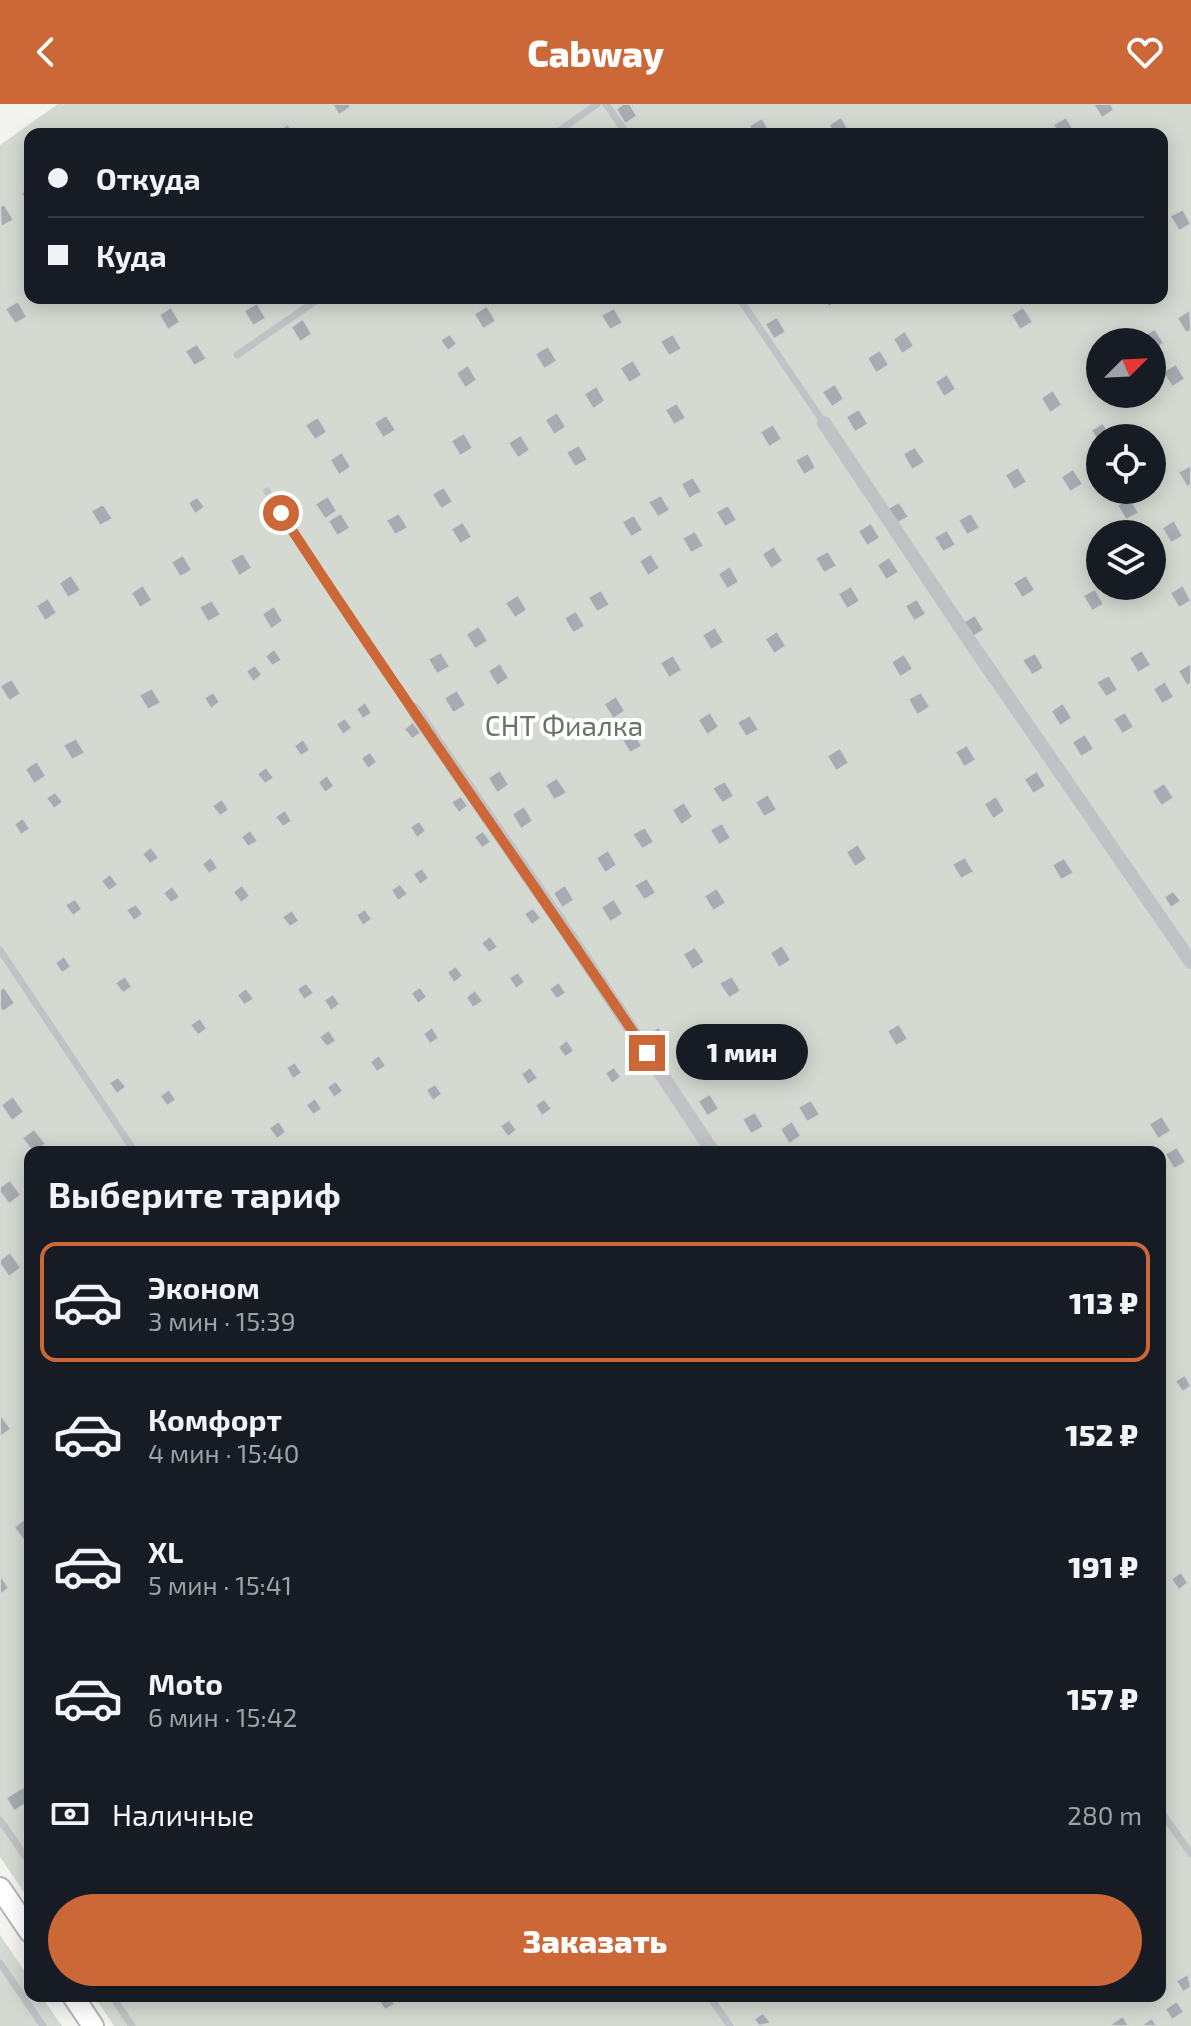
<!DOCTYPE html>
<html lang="ru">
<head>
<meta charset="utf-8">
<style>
	body { margin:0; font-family:"Exo 2",sans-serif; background:#20242c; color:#f1f3f6; height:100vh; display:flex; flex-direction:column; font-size:30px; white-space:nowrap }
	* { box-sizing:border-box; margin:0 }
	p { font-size:26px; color:#9ea1a6 }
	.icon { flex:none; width:44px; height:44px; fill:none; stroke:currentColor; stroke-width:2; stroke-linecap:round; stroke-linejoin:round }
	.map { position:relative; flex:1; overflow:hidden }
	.panel { position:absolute; left:24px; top:1042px; width:1142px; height:856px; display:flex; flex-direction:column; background:#171b24; border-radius:16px; box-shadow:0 4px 20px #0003 }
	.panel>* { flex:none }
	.hud { position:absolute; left:24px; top:24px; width:1144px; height:176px; border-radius:16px; box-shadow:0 4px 20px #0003; display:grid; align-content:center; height:176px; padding:0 24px; background:#171b24 }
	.needle { width:52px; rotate:66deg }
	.fabs { position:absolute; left:1086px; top:224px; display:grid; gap:16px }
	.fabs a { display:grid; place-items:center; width:80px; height:80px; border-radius:50%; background:#171b24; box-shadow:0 4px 20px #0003; font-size:40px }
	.end { position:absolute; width:36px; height:36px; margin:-18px; border:10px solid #cc6738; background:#fff; box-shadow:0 0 0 4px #fff }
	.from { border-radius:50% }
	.bubble { position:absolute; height:56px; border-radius:28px; background:#171b24; box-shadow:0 4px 20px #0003; font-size:26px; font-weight:800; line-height:56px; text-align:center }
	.hud b { display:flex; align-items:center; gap:28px; height:76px; font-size:30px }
	.hud b+b { border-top:2px solid #363941 }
	.hud i { width:20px; height:20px; background:#f1f3f6 }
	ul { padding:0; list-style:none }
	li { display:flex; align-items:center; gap:24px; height:120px; margin:0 16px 12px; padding:0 8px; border:4px solid transparent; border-radius:16px }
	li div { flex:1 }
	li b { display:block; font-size:30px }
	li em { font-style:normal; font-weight:800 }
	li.current { border-color:#cc6738 }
	li>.icon { width:72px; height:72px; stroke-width:1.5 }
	h2 { padding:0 24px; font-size:36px; line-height:96px }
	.pay { display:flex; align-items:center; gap:20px; height:88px; padding:0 24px; font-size:30px }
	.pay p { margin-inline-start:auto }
	.cta { display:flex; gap:16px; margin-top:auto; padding:16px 24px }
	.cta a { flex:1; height:92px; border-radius:48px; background:#cc6738; color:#fff; font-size:32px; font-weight:800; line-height:92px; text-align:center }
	header { display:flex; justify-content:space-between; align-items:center; height:104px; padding:0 24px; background:#cc6738; color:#fff; font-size:36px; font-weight:800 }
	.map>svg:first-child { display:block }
	.green { fill:#d4dad2; fill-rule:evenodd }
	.building { fill:#a6acb1; stroke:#d5d5d3; stroke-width:2 }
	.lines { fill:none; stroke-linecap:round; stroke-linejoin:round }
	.secondary-casing { stroke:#b2b6ba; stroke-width:24 }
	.lane { stroke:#c0c2c5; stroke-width:7 }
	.street { stroke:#c0c2c5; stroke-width:14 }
	.secondary { stroke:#fff; stroke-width:20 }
	.route { stroke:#cc6738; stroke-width:10 }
	.labels { text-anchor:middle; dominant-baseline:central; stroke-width:8; stroke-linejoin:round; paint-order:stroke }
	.park-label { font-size:28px; fill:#667664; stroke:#fff }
</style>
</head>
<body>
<header><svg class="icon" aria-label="back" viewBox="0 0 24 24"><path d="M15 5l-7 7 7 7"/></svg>Cabway<svg class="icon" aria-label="heart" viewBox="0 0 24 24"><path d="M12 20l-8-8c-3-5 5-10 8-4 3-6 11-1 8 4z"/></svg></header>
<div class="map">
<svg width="1191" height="1922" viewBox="0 0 1191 1922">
	<rect width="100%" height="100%" fill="#f3f4f0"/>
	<g class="green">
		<path d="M58,0H1191V1922H114L94,1892H1160V1048H30V1797L0,1753V41ZM30,30H1162V194H30ZM1100,238H1152V290H1100ZM1100,334H1152V386H1100ZM1100,430H1152V482H1100Z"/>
		<polygon points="0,1831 30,1875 30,1892 41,1892 62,1922 0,1922"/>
	</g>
	<g class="building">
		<polygon points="332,0 349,0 351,3 339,11"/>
		<polygon points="623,0 630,0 637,12 625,20 616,5"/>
		<polygon points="1093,0 1111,0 1114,6 1102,14"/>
		<polygon points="841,13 850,28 834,30 829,21"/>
		<polygon points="1066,13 1075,28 1059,30 1053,21"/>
		<polygon points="762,14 771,29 769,30 754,30 749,22"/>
		<polygon points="288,20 294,30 277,30 276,28"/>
		<polygon points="30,84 30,104 21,89"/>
		<polygon points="4,100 14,116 1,123 0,103"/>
		<polygon points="1183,105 1191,120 1179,127 1170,112"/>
		<polygon points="823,194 841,194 841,195 829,203"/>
		<polygon points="18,197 27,213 15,220 5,205"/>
		<polygon points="257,199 266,214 253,222 244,207"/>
		<polygon points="487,202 496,217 483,225 474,210"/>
		<polygon points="171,203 180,218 168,226 159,211"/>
		<polygon points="1023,203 1033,218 1020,226 1011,211"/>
		<polygon points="614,204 623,219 610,226 601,211"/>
		<polygon points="1190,206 1191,226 1186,229 1177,214"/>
		<polygon points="777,213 786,228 774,235 765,220"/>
		<polygon points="303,215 312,230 300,238 291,223"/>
		<polygon points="1155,225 1164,239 1152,247 1152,238 1146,238 1143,232"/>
		<polygon points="905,227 914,242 902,250 893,235"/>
		<polygon points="450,230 457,240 448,247 440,236"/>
		<polygon points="673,230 682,245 669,252 660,237"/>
		<polygon points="197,240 207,255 194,262 185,247"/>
		<polygon points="548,242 557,257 544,265 535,250"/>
		<polygon points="880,246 889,261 876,269 867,254"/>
		<polygon points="633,256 642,271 629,279 620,264"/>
		<polygon points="1176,260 1185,275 1172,283 1163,268"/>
		<polygon points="468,261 477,276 465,284 456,269"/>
		<polygon points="947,270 956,285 944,293 935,278"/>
		<polygon points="835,280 844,295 832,303 822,288"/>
		<polygon points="597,282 605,297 593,305 584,290"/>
		<polygon points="1053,286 1062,301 1050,309 1041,294"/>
		<polygon points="677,299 686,314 674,321 665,306"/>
		<polygon points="859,305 868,320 855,328 846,313"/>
		<polygon points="557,308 566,323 554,331 545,316"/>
		<polygon points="386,311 396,326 383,334 374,319"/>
		<polygon points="318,313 327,328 315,336 305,321"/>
		<polygon points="1103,319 1112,334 1100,334 1100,341 1091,326"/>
		<polygon points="773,320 782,335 769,343 760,328"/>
		<polygon points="464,329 473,344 460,352 451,337"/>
		<polygon points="521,331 530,346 518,354 508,339"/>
		<polygon points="579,341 588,356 575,363 566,348"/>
		<polygon points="915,343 925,358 912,366 903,350"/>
		<polygon points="342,348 351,363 339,371 330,356"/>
		<polygon points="808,349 816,364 804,371 795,356"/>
		<polygon points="1191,361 1191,381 1187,383 1178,368"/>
		<polygon points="1018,363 1027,378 1014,386 1005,371"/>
		<polygon points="1073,365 1083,380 1070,388 1061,373"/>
		<polygon points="693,373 702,388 689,395 681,380"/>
		<polygon points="444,383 453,398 441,405 432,390"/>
		<polygon points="661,391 670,406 658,413 648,398"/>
		<polygon points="328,392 337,407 325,415 315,400"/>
		<polygon points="197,393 205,403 195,410 188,399"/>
		<polygon points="1130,394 1139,409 1126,416 1117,401"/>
		<polygon points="899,398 909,413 896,420 887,405"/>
		<polygon points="103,400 113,415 100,422 91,407"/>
		<polygon points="728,401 737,416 725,423 716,408"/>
		<polygon points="341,409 350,424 337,432 328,417"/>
		<polygon points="399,409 408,424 395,431 386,416"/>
		<polygon points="971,409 980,424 967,431 958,416"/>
		<polygon points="634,411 643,426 631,433 622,418"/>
		<polygon points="1174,416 1183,432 1171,439 1162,424"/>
		<polygon points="463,418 472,433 460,440 451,425"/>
		<polygon points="871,419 880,434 867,442 858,427"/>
		<polygon points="947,426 956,441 943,448 934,433"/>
		<polygon points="695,427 704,442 691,449 682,434"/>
		<polygon points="774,442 783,457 771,465 762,450"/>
		<polygon points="828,447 837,462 824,469 815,454"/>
		<polygon points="243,449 252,464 239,472 230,456"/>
		<polygon points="651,450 660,464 648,472 639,457"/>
		<polygon points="183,451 192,466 180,473 171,458"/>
		<polygon points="889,453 899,468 886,476 877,461"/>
		<polygon points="730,462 739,478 727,485 718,470"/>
		<polygon points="71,471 81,486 68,494 59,479"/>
		<polygon points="1026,471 1035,486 1022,494 1013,479"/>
		<polygon points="143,481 152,496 140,504 131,489"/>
		<polygon points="1183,481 1191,497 1179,504 1170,489"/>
		<polygon points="851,482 860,497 847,505 838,490"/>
		<polygon points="1095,485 1104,500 1092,507 1083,492"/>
		<polygon points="601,486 610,501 597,508 588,493"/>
		<polygon points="518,491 527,506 515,514 505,499"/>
		<polygon points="48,494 57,509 45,517 36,502"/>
		<polygon points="917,495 926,510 914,517 905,502"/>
		<polygon points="212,496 221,511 208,518 199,503"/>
		<polygon points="274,502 283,517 271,525 262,510"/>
		<polygon points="576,507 585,522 573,529 564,514"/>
		<polygon points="975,511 984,526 971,534 962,519"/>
		<polygon points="479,522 488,537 475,545 466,530"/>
		<polygon points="715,523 724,538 711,546 702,531"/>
		<polygon points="777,527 786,542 774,550 765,535"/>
		<polygon points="274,545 282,556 272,562 265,552"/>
		<polygon points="1142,546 1151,561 1138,569 1129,554"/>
		<polygon points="441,548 450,563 437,570 428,555"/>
		<polygon points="1035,549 1044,564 1032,571 1022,556"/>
		<polygon points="904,550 913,565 900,573 891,558"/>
		<polygon points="673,551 682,566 669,574 660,559"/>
		<polygon points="500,559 509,574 497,582 488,567"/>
		<polygon points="1191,559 1191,579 1187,582 1178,567"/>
		<polygon points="255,561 262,571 253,578 246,567"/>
		<polygon points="1109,571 1118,586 1106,593 1096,578"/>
		<polygon points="12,575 21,590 9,597 0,582"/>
		<polygon points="1165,577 1174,593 1162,600 1153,585"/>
		<polygon points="152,584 161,599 148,606 139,591"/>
		<polygon points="457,586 466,601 453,609 444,594"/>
		<polygon points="213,588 220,598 211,605 204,594"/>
		<polygon points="921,588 930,603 917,611 908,595"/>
		<polygon points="616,592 625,607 613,615 604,600"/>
		<polygon points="365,598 372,609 363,615 356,605"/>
		<polygon points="1063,599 1072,614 1060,622 1051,607"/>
		<polygon points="710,608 719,623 707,631 698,616"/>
		<polygon points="1125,608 1134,623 1122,630 1113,615"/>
		<polygon points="750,611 759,626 746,633 737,618"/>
		<polygon points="345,614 352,624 343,631 336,620"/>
		<polygon points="413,618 421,629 412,635 404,625"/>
		<polygon points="633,627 642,642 630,649 621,634"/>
		<polygon points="1085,630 1094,645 1081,653 1072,638"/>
		<polygon points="76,634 85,649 72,656 63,641"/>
		<polygon points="303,635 310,646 301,652 294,642"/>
		<polygon points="967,641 976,656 964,663 955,648"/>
		<polygon points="840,644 849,659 836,667 827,652"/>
		<polygon points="370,648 377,658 368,665 361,654"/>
		<polygon points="37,657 46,672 34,680 25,665"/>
		<polygon points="266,663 274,674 265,680 257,670"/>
		<polygon points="500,666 509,681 497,689 488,674"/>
		<polygon points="1037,667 1046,682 1033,690 1024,675"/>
		<polygon points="327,671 334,682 325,689 318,678"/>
		<polygon points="557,674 567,689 554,696 545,681"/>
		<polygon points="725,677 734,692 722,699 712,684"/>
		<polygon points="1164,679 1174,694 1161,702 1152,687"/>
		<polygon points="55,688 63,698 54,705 46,694"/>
		<polygon points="768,690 777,706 764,713 755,698"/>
		<polygon points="461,692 468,702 459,709 451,698"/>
		<polygon points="996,692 1005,707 993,715 984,700"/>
		<polygon points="222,695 229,706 220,712 212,702"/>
		<polygon points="684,698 693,713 681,721 672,706"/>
		<polygon points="524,702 533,717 521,725 512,710"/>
		<polygon points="285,706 292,717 283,723 275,713"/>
		<polygon points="23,714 30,725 21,731 14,720"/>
		<polygon points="419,717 426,727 417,734 410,723"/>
		<polygon points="722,719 731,734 719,741 710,726"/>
		<polygon points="645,723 654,738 642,745 632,730"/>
		<polygon points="250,726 258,737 248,743 241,733"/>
		<polygon points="483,727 491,738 482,744 474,733"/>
		<polygon points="858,740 867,755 855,763 846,748"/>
		<polygon points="151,743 159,754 150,760 142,750"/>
		<polygon points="608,746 617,761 605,769 596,754"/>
		<polygon points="211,753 218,764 209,770 202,760"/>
		<polygon points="965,753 974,768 961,775 952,760"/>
		<polygon points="1064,754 1074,769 1061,776 1052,761"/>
		<polygon points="422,764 429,774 420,781 413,770"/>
		<polygon points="110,770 118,781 109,787 101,777"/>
		<polygon points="647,774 656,789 644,796 634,781"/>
		<polygon points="400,780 408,790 398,797 391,786"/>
		<polygon points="242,781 250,792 241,799 233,788"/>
		<polygon points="565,781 574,796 562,804 553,789"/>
		<polygon points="172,782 180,793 171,799 163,789"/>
		<polygon points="717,784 726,799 713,807 704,792"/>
		<polygon points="1173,787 1181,797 1171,804 1164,793"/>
		<polygon points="75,795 82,805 73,812 65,801"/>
		<polygon points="614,795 623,810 610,818 601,803"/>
		<polygon points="136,800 143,810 134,817 126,806"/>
		<polygon points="533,804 541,814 532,821 524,810"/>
		<polygon points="365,805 372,815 363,822 356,811"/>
		<polygon points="292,806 299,817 290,823 282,813"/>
		<polygon points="490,832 498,843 489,849 481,839"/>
		<polygon points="782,841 791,856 779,864 770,849"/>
		<polygon points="695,843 705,858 692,866 683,850"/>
		<polygon points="64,852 71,863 62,869 55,859"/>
		<polygon points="456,862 463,872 454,879 447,868"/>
		<polygon points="518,868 525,878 516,885 509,874"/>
		<polygon points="125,872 132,883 123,889 115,879"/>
		<polygon points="732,872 741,887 729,894 719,879"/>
		<polygon points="559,878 566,889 557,895 549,885"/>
		<polygon points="306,879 314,889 304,896 297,885"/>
		<polygon points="4,883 15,899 3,908 0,904 0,886"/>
		<polygon points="420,883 427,893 418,900 411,889"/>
		<polygon points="246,884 254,895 244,901 237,891"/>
		<polygon points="475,886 483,897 473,904 466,893"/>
		<polygon points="333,890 340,900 331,907 324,896"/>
		<polygon points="200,914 207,925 198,931 190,921"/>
		<polygon points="899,920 908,935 896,942 887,927"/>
		<polygon points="432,923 439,934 430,940 423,930"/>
		<polygon points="659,923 668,938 656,945 647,930"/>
		<polygon points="329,926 336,937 327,943 319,933"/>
		<polygon points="567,936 574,947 565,953 558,943"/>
		<polygon points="783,947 792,962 780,970 771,955"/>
		<polygon points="379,951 386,962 377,968 370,958"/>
		<polygon points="295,958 302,969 293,975 286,964"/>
		<polygon points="530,963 538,974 528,981 521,970"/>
		<polygon points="614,963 621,973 612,980 605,969"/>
		<polygon points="118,973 126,983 117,990 109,979"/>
		<polygon points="336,977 343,987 334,994 327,983"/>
		<polygon points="435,980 442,990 433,997 426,986"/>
		<polygon points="169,985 176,996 167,1002 160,992"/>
		<polygon points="710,990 719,1005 707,1012 698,997"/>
		<polygon points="13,992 24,1008 12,1017 1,1001"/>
		<polygon points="315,994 322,1005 313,1011 306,1001"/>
		<polygon points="544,995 552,1005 542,1012 535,1001"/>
		<polygon points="811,996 820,1011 807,1018 798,1003"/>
		<polygon points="755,1008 764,1023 751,1030 742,1015"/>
		<polygon points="1162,1012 1171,1027 1158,1035 1149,1020"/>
		<polygon points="509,1016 517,1026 508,1033 500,1022"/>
		<polygon points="279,1017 286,1028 277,1035 269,1024"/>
		<polygon points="792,1017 801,1032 789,1040 780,1025"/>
		<polygon points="34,1025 46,1040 33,1048 22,1034"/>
		<polygon points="1177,1043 1186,1058 1174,1065 1165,1050"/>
		<polygon points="10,1076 21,1091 9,1100 0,1088 0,1083"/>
		<polygon points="10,1148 21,1164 9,1173 0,1160 0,1156"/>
		<polygon points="1185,1271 1191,1282 1183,1288 1175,1277"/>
		<polygon points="0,1310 11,1325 0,1333"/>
		<polygon points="26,1414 30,1419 30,1435 25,1438 14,1423"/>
		<polygon points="1181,1468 1188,1479 1179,1486 1171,1475"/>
		<polygon points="0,1471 9,1484 0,1491"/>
		<polygon points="30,1679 30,1697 14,1707 6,1694"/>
		<polygon points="1188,1870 1191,1883 1183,1888 1176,1877"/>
		<polygon points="383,1892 389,1892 395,1900 385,1906 378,1896"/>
		<polygon points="1177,1897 1184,1908 1172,1916 1165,1905"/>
		<polygon points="763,1909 771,1919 759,1922 754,1915"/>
		<polygon points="1123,1912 1129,1922 1112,1922 1111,1920"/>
		<polygon points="1152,1914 1157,1922 1141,1922"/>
	</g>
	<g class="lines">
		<defs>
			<g id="secondary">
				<polyline points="0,1784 30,1828"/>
				<polyline points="73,1892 93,1922"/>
			</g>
		</defs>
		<use href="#secondary" class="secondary-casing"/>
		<g class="lane">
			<polyline points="606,0 627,30"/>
			<polyline points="555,30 597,0"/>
			<polyline points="739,194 824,319"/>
			<polyline points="237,251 320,194"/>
			<polyline points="267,387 338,497 414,606"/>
			<polyline points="0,846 135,1048"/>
			<polyline points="1160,1706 1191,1750"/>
			<polyline points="0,1716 30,1759"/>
			<polyline points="0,1859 43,1922"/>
			<polyline points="112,1892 132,1922"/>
			<polyline points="709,1892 730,1922"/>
		</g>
		<g class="street">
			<polyline points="824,319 971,539 1191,858"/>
			<polyline points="414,606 562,821 713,1048"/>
		</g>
		<use href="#secondary" class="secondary"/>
	</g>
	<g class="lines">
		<path class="route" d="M281,409C399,592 527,768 647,949"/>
	</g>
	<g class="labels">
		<g class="park-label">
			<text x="564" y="621">СНТ Фиалка</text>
		</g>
	</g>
</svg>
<div class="fabs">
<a><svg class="needle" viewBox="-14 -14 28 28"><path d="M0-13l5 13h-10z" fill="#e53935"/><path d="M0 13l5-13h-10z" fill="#9ea1a6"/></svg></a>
<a><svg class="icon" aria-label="locate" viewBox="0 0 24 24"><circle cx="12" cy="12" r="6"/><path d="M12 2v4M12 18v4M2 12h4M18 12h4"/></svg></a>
<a><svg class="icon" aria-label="layers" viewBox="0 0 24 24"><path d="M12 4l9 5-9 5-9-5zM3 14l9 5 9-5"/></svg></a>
</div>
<i class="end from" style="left:281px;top:409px"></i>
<i class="end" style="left:647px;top:949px"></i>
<div class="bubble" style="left:676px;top:920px;width:132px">1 мин</div>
<div class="hud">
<b><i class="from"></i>Откуда</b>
<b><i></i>Куда</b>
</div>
<section class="panel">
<h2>Выберите тариф</h2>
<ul>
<li class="current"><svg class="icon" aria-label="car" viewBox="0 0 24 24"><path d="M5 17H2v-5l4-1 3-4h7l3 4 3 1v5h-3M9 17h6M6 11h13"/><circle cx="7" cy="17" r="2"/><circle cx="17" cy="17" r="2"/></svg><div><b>Эконом</b><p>3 мин · 15:39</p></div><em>113 ₽</em></li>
<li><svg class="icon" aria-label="car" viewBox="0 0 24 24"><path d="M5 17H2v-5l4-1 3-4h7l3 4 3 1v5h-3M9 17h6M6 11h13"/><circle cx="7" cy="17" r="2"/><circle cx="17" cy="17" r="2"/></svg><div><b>Комфорт</b><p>4 мин · 15:40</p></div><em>152 ₽</em></li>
<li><svg class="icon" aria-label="car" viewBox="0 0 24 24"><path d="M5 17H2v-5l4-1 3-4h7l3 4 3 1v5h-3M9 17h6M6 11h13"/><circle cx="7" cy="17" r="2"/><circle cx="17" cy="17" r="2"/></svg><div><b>XL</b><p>5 мин · 15:41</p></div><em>191 ₽</em></li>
<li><svg class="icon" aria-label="car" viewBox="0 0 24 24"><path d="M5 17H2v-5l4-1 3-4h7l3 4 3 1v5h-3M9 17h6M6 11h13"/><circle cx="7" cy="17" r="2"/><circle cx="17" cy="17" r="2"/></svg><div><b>Moto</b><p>6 мин · 15:42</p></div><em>157 ₽</em></li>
</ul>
<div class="pay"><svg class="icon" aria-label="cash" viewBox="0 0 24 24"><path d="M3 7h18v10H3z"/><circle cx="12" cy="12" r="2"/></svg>Наличные<p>280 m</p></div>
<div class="cta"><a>Заказать</a></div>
</section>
</div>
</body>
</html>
